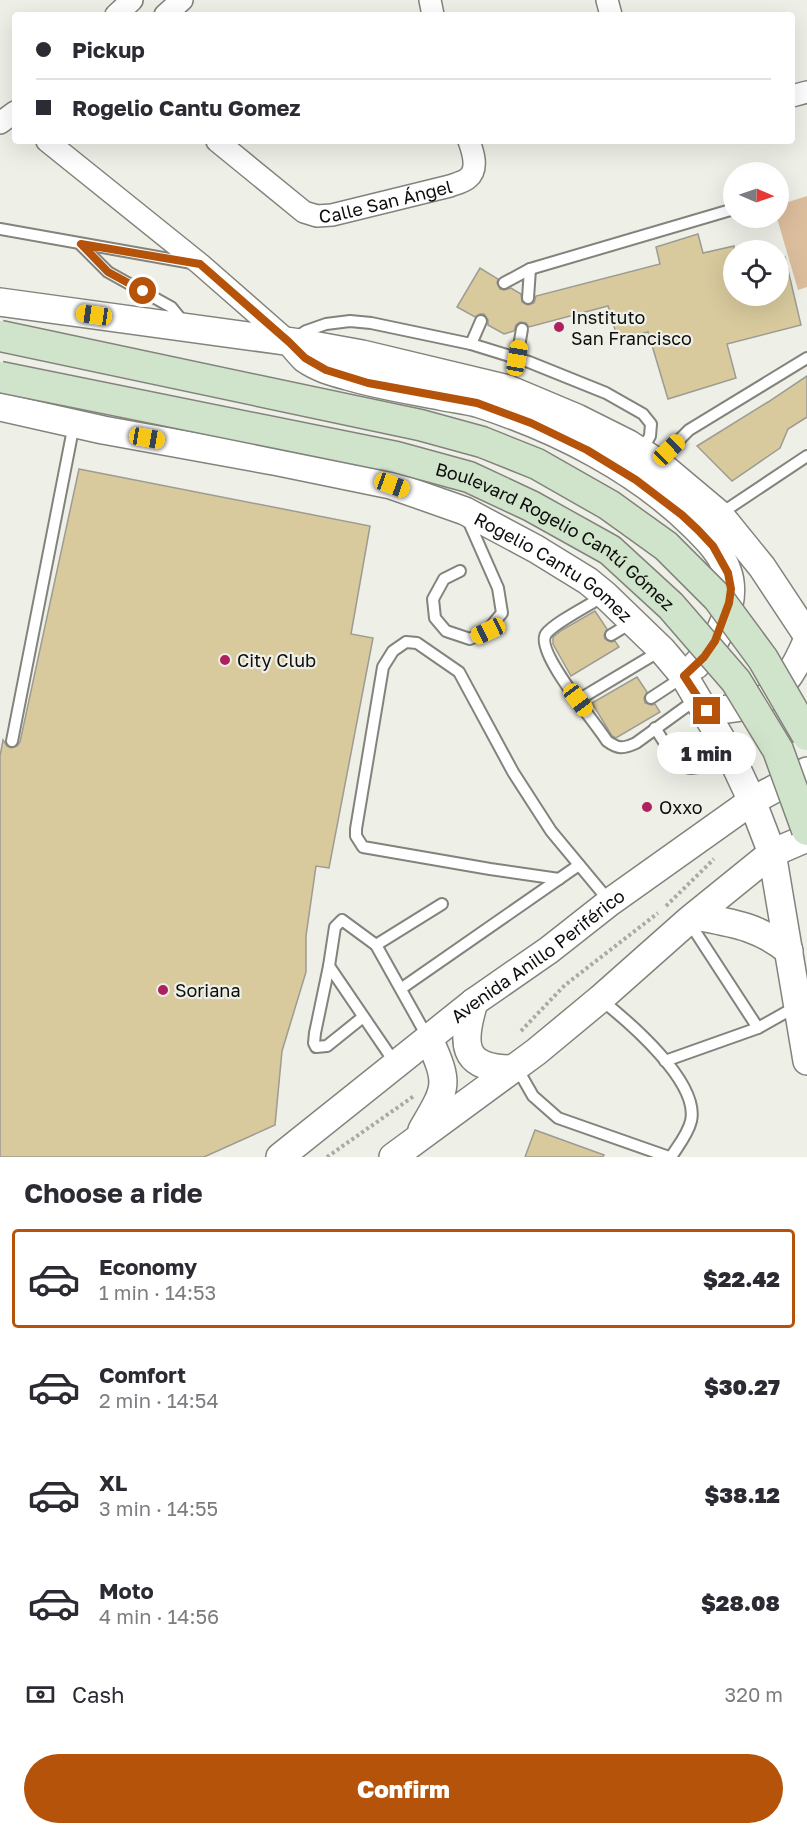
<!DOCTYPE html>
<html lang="en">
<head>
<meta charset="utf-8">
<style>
	body { margin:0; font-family:"Golos Text",sans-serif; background:#f7f7f7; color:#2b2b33; height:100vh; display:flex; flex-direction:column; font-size:22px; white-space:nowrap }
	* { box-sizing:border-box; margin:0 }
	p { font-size:20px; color:#7c7c81 }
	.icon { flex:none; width:33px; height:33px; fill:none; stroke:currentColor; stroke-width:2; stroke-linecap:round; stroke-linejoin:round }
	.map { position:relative; height:1157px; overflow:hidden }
	.details { display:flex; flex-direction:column; background:#fff; flex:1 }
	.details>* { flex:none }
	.top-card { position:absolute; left:12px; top:12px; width:783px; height:132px; border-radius:6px; box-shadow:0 6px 24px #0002; display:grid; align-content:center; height:132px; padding:0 24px; background:#fff }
	.needle { width:39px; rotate:92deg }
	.controls { position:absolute; left:723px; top:162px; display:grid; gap:12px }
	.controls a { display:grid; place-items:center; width:66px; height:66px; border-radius:50%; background:#fff; box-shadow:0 6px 24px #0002; font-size:30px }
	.end { position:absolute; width:27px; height:27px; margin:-14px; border:8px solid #b45309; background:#fff; box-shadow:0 0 0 3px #fff }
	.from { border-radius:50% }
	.bubble { position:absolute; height:42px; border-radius:21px; background:#fff; box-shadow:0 6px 24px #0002; font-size:20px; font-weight:800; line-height:42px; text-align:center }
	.car { position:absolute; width:18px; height:36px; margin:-18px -9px; border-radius:8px; box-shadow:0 0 4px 2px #0007; background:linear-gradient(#f5c518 24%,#345 0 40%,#f5c518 0 76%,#345 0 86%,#f5c518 0) }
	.top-card b { display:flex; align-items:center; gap:21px; height:57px; font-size:22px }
	.top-card b+b { border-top:2px solid #e1e1e2 }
	.top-card i { width:15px; height:15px; background:#2b2b33 }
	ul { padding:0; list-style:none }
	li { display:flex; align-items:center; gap:18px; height:99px; margin:0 12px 9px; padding:0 12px; border:3px solid transparent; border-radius:6px }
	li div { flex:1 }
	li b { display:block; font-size:22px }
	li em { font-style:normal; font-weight:800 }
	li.on { border-color:#b45309 }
	li>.icon { width:54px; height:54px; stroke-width:1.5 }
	h2 { padding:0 24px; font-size:27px; line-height:72px }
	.pay { display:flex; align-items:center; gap:15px; height:66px; padding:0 24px; font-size:22px }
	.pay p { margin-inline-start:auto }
	.action { display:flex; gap:12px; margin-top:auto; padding:12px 24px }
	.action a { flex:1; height:69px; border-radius:36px; background:#b45309; color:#fff; font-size:24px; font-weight:800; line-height:69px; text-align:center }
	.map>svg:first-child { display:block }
	.green { fill:#dcbe9d }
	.building { fill:#d8ca9d; stroke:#9d9b93; stroke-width:1.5 }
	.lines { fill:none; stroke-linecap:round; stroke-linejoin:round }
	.service-casing { stroke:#82837c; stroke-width:14 }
	.minor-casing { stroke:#82837c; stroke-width:24 }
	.tertiary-casing { stroke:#82837c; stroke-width:30 }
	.path { stroke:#a9aaa4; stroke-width:4; stroke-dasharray:3 3; stroke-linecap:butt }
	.service { stroke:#fff; stroke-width:10 }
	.minor { stroke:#fff; stroke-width:21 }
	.tertiary { stroke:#fff; stroke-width:27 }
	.secondary-bridge-casing { stroke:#82837c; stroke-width:33; stroke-linecap:butt }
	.secondary-bridge { stroke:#d0e4cb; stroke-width:30 }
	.route { stroke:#b45309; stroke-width:8 }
	.poi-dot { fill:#ad215e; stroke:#eeefe7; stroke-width:2 }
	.labels { text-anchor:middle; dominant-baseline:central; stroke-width:4.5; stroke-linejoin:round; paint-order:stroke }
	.street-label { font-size:18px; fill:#0d0e0b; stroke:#eeefe7 }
	.poi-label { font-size:18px; fill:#0d0e0b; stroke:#eeefe7; text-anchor:start }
</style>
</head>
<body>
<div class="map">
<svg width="807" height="1157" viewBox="0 0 807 1157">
	<rect width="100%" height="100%" fill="#eeefe7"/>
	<polygon class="green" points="807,196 807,287 798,290 777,218 779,205"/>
	<g class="building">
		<polygon points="698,234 703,253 734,246 734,296 778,296 778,258 785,257 801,325 727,344 736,378 668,399 648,332 618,340 608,306 529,327 526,323 520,322 516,325 514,331 504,334 488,325 488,320 484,314 480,314 475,317 457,307 480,268 498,279 497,283 500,289 504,290 511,288 521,294 522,302 528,305 534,303 536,296 660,264 656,247"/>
		<polygon points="807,376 807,417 788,429 780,448 732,481 697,446 768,402"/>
		<polygon points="79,469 370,526 351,634 373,638 329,868 316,866 306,936 306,972 282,1051 275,1125 204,1157 0,1157 0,756 3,740 7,746 11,748 17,746 20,742"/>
		<polygon points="595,611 607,629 604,635 605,639 611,642 615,641 619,647 571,676 553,644 553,637 562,630"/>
		<polygon points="637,677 647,692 644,698 645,703 651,705 655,704 660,712 616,738 612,736 592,703"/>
		<polygon points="535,1130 604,1155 603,1157 525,1157"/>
	</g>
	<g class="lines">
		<defs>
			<g id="service">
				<polyline points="0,229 192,263"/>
				<polyline points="81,245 108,272 171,307 184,323"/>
				<polyline points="504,283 530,269 734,209"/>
				<polyline points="528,298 530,269"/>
				<polyline points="297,337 306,331 326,324 350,321 371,323 471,344 529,362 606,393 643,414 651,424 650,436 642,450"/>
				<polyline points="471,344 481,321"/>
				<polyline points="517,358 522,329"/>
				<polyline points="657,462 689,430 807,358"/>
				<polyline points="720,514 807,456"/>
				<polyline points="460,571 444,579 433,599 435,618 446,631 470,639 487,631 502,613 498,588 468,520"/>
				<path d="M605,595C592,604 555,622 546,634C534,651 596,723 607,741C618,749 623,749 636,743L698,698"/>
				<polyline points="611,635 631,623"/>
				<polyline points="651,698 683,677"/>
				<polyline points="578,700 660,651"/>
				<path d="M655,728C684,772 680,778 730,754"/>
				<polyline points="12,741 74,424"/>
				<polyline points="559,879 490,869 363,847 356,836 356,829 383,667 393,651 406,642 417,643 459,672 513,772 551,831 610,902"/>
				<polyline points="689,922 758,1028"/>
				<polyline points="376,945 442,904"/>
				<polyline points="329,966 395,1063"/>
				<polyline points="402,988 579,865"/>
				<path d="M600,999C628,1021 700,1082 691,1121C688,1134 678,1146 671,1157"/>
				<polyline points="363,1017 327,1046 316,1047 314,1043 315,1033 329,966 335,927 342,920 376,945 428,1038"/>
				<polyline points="665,1061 758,1028 797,1006"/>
				<polyline points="517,1068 533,1096 558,1118 669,1157"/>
			</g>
			<g id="minor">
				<polyline points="430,0 433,15"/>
				<polyline points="607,0 611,15"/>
				<polyline points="116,15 132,0"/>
				<polyline points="165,15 182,0"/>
				<polyline points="792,96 807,92"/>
				<polyline points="0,123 15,112"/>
				<polyline points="47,141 200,264 289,342"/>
				<path id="s1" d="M217,141L304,212L317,216L332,215L450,186C455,184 464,182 468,178C479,169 473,152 469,141"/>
			</g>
			<g id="tertiary">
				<polyline points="0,302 307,344 362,354 508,389 577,418 629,444 657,462 719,514 762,567 807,635"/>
				<path d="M290,342C295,348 300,354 305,359C318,368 332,372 347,376C377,385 409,390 440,396C453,399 467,400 480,404C557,429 637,469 695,527C708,540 721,553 727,570C739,601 718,644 696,665"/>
				<path id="s2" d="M0,407L103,430L279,462L391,485L465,511L536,549L588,581L605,595L662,650L684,676L730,754L752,801L772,853L807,1061"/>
				<path d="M707,711C766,707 783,696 807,641"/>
				<path d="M695,916C732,923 758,926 789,951"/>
				<path d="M474,1002C462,1042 460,1068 510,1069"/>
				<path d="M422,1130C447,1087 450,1085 429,1039"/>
				<path id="s3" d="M280,1157L474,1002L549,950L610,902L752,801L807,771"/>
				<polyline points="393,1157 536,1052 600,999 688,921 772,853 807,838"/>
			</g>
		</defs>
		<use href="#service" class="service-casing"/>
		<use href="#minor" class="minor-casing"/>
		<use href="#tertiary" class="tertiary-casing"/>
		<g class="path">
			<polyline points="666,906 714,859"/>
			<polyline points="521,1031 565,985 658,913"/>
			<polyline points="327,1157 414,1096"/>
		</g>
		<use href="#service" class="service"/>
		<use href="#minor" class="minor"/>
		<use href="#tertiary" class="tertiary"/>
		<defs>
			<g id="secondary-bridge">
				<polyline points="0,336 420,425 482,442 537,464 609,505 666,546 718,598 763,659 807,735"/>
				<path id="s4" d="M0,377L396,457L469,477L531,506L610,550L671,606L736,681L778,750L807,830"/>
			</g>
		</defs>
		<use href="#secondary-bridge" class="secondary-bridge-casing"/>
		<use href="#secondary-bridge" class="secondary-bridge"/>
	</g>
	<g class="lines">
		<polyline class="route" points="143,291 108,272 81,244 200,264 289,342 305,358 326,370 368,383 477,403 531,423 587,450 636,480 682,515 698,530 713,546 728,573 731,589 729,603 715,641 704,657 684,676 707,711"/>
	</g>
	<g class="poi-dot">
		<circle cx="559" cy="327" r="6"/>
		<circle cx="225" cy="660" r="6"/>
		<circle cx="647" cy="807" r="6"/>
		<circle cx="163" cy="990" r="6"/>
	</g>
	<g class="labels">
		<g class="street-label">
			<text stroke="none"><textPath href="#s1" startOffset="196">Calle San Ángel</textPath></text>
			<text stroke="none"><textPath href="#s4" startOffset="584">Boulevard Rogelio Cantú Gómez</textPath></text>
			<text stroke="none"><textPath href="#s2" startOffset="582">Rogelio Cantu Gomez</textPath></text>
			<text stroke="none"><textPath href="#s3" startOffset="327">Avenida Anillo Periférico</textPath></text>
		</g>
		<g class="poi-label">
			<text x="571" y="317">Instituto<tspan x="571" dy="21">San Francisco</tspan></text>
			<text x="237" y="660">City Club</text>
			<text x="659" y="807">Oxxo</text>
			<text x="175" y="990">Soriana</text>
		</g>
	</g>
</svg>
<div class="controls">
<a><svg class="needle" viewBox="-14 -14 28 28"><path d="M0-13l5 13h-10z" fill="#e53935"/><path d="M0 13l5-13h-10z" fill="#7c7c81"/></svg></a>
<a><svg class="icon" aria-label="locate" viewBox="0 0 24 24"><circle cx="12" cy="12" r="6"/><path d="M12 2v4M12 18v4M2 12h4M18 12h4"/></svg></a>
</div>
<i class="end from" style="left:143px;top:291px"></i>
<i class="end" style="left:707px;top:711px"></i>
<div class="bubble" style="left:657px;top:732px;width:99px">1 min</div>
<i class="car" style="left:94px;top:315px;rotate:278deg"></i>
<i class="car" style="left:517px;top:358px;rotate:10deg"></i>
<i class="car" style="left:147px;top:438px;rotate:100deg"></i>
<i class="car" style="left:669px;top:450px;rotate:46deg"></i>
<i class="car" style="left:392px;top:485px;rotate:110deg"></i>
<i class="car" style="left:488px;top:631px;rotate:245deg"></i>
<i class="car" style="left:578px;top:700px;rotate:143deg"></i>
<div class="top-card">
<b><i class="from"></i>Pickup</b>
<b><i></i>Rogelio Cantu Gomez</b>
</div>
</div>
<section class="details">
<h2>Choose a ride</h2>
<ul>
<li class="on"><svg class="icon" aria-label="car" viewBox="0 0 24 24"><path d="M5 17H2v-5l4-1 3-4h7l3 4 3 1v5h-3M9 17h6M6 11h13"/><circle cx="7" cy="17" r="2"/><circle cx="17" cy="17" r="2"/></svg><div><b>Economy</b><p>1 min · 14:53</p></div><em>$22.42</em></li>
<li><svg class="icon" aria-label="car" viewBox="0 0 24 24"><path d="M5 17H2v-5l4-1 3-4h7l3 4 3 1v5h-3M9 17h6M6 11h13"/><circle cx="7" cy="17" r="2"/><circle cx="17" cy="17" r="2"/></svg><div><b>Comfort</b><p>2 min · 14:54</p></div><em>$30.27</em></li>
<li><svg class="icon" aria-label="car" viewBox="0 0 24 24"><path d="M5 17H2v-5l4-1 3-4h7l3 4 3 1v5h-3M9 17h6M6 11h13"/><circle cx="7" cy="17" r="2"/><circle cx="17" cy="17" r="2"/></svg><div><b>XL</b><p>3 min · 14:55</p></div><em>$38.12</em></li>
<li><svg class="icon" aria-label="car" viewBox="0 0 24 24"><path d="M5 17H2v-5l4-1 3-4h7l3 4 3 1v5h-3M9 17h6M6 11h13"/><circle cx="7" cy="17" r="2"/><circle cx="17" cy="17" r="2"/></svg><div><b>Moto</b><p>4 min · 14:56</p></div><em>$28.08</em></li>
</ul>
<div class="pay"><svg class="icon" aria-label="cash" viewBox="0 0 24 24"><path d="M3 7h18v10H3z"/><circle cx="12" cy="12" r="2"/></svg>Cash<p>320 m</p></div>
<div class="action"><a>Confirm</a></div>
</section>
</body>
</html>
